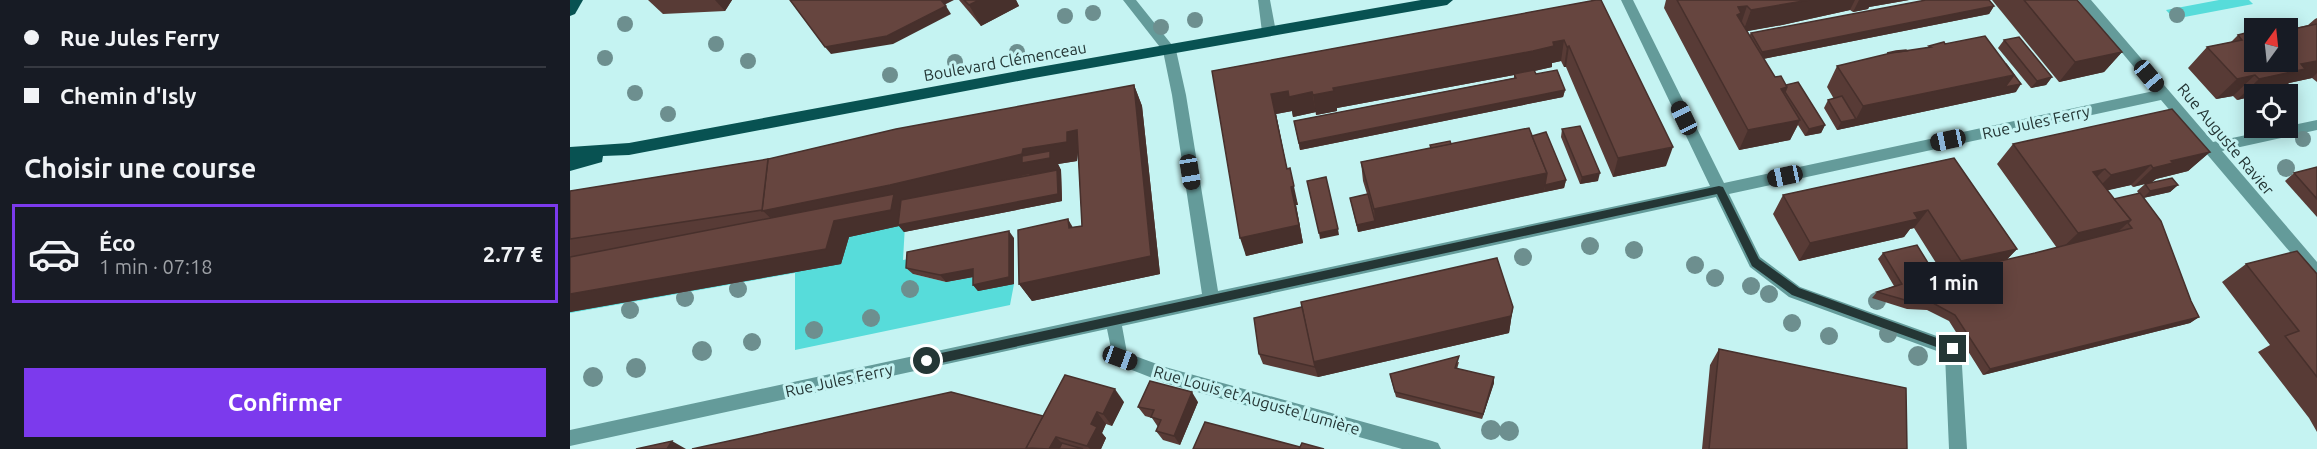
<!DOCTYPE html>
<html lang="fr">
<head>
<meta charset="utf-8">
<style>
	body { margin:0; font-family:Ubuntu,sans-serif; background:#242831; color:#f1f3f6; height:100vh; display:flex; flex-direction:column; font-size:22px; white-space:nowrap }
	* { box-sizing:border-box; margin:0 }
	p { font-size:20px; color:#9ea1a6 }
	.icon { flex:none; width:33px; height:33px; fill:none; stroke:currentColor; stroke-width:2; stroke-linecap:round; stroke-linejoin:round }
	.map { position:relative; flex:1; overflow:hidden }
	.side { display:flex; flex-direction:column; background:#171b24; width:570px }
	.side>* { flex:none }
	.hud { display:grid; align-content:center; height:132px; padding:0 24px; background:#171b24 }
	.needle { width:39px; rotate:15deg }
	.buttons { position:absolute; left:1674px; top:18px; display:grid; gap:12px }
	.buttons a { display:grid; place-items:center; width:54px; height:54px; border-radius:0px; background:#171b24; box-shadow:0 3px 15px #0003; font-size:30px }
	.end { position:absolute; width:27px; height:27px; margin:-14px; border:8px solid #243635; background:#fff; box-shadow:0 0 0 3px #fff }
	.from { border-radius:50% }
	.bubble { position:absolute; height:42px; border-radius:0px; background:#171b24; box-shadow:0 3px 15px #0003; font-size:20px; font-weight:600; line-height:42px; text-align:center }
	.car { position:absolute; width:18px; height:36px; margin:-18px -9px; border-radius:8px; box-shadow:0 0 4px 2px #0007; background:linear-gradient(#222 24%,#8ab4d8 0 40%,#222 0 76%,#8ab4d8 0 86%,#222 0) }
	.hud b { display:flex; align-items:center; gap:21px; height:57px; font-size:22px }
	.hud b+b { border-top:2px solid #363941 }
	.hud i { width:15px; height:15px; background:#f1f3f6 }
	ul { padding:0; list-style:none }
	li { display:flex; align-items:center; gap:18px; height:99px; margin:0 12px 9px; padding:0 12px; border:3px solid transparent; border-radius:0px }
	li div { flex:1 }
	li b { display:block; font-size:22px }
	li em { font-style:normal; font-weight:600 }
	li.selected { border-color:#7c3aed }
	li>.icon { width:54px; height:54px; stroke-width:1.5 }
	h2 { padding:0 24px; font-size:27px; line-height:72px }
	.action { display:flex; gap:12px; margin-top:auto; padding:12px 24px }
	.action a { flex:1; height:69px; border-radius:0px; background:#7c3aed; color:#fff; font-size:24px; font-weight:600; line-height:69px; text-align:center }
	main { display:flex; flex:1; min-height:0 }
	.map>svg:first-child { display:block }
	.green { fill:#57dcda }
	.lines { fill:none; stroke-linecap:round; stroke-linejoin:round }
	.minor { fill:#649b9a; fill-rule:evenodd }
	.major { fill:#085252; fill-rule:evenodd }
	.tree { fill:#6d8f8f }
	.wall { fill:#583b36; fill-rule:evenodd }
	.shaded-wall { fill:#47302c; fill-rule:evenodd }
	.building { fill:#66453f; stroke:#47302c; stroke-width:1.5 }
	.route { fill:#243635 }
	.labels { text-anchor:middle; dominant-baseline:central; stroke-width:6; stroke-linejoin:round; paint-order:stroke }
	.street-label { font-size:16px; fill:#243635; stroke:#c5f3f2 }
</style>
</head>
<body>
<main>
<section class="side">
<div class="hud">
<b><i class="from"></i>Rue Jules Ferry</b>
<b><i></i>Chemin d'Isly</b>
</div>
<h2>Choisir une course</h2>
<ul>
<li class="selected"><svg class="icon" aria-label="car" viewBox="0 0 24 24"><path d="M5 17H2v-5l4-1 3-4h7l3 4 3 1v5h-3M9 17h6M6 11h13"/><circle cx="7" cy="17" r="2"/><circle cx="17" cy="17" r="2"/></svg><div><b>Éco</b><p>1 min · 07:18</p></div><em>2.77 €</em></li>
</ul>
<div class="action"><a>Confirmer</a></div>
</section>
<div class="map">
<svg width="1747" height="449" viewBox="0 0 1747 449">
	<rect width="100%" height="100%" fill="#c5f3f2"/>
	<g class="green">
		<polygon points="1649,0 1679,0 1683,4 1604,19 1596,10"/>
		<polygon points="335,225 333,260 343,258 343,274 376,282 409,276 444,284 440,305 225,350 225,273 0,313 0,276"/>
	</g>
	<g class="lines">
		<g class="minor">
			<polygon points="553,0 566,0 606,50 616,95 648,291 1140,186 1051,0 1063,0 1154,183 1584,91 1508,0 1521,0 1643,142 1747,120 1747,130 1652,151 1747,262 1747,280 1742,278 1591,100 1159,194 1190,257 1230,287 1389,344 1391,349 1397,449 1379,449 1375,354 1219,297 1180,267 1146,197 552,326 557,353 595,367 862,441 868,443 871,449 832,449 595,383 544,363 537,329 0,446 0,430 632,294 602,95 593,51"/>
			<polygon points="688,0 700,0 706,32 704,35 694,35 692,32"/>
		</g>
		<g class="major">
			<polygon points="13,0 5,14 0,16 0,0"/>
			<polygon points="851,0 883,0 877,5 464,78 59,155 33,156 32,162 0,171 0,159 3,159 0,159 0,147 59,143 464,68"/>
		</g>
	</g>
	<g class="tree">
		<circle cx="523" cy="13" r="8"/>
		<circle cx="1607" cy="15" r="8"/>
		<circle cx="495" cy="16" r="8"/>
		<circle cx="625" cy="20" r="8"/>
		<circle cx="55" cy="24" r="8"/>
		<circle cx="591" cy="27" r="8"/>
		<circle cx="146" cy="44" r="8"/>
		<circle cx="447" cy="52" r="8"/>
		<circle cx="35" cy="58" r="8"/>
		<circle cx="178" cy="61" r="8"/>
		<circle cx="385" cy="62" r="8"/>
		<circle cx="320" cy="75" r="8"/>
		<circle cx="65" cy="93" r="8"/>
		<circle cx="98" cy="114" r="8"/>
		<circle cx="1733" cy="139" r="8"/>
		<circle cx="1716" cy="168" r="9"/>
		<circle cx="1020" cy="246" r="9"/>
		<circle cx="1064" cy="250" r="9"/>
		<circle cx="953" cy="257" r="9"/>
		<circle cx="1125" cy="265" r="9"/>
		<circle cx="1145" cy="278" r="9"/>
		<circle cx="1181" cy="286" r="9"/>
		<circle cx="168" cy="289" r="9"/>
		<circle cx="340" cy="289" r="9"/>
		<circle cx="1199" cy="294" r="9"/>
		<circle cx="115" cy="298" r="9"/>
		<circle cx="1307" cy="301" r="9"/>
		<circle cx="60" cy="310" r="9"/>
		<circle cx="301" cy="318" r="9"/>
		<circle cx="1222" cy="323" r="9"/>
		<circle cx="244" cy="330" r="9"/>
		<circle cx="1318" cy="334" r="9"/>
		<circle cx="1259" cy="336" r="9"/>
		<circle cx="182" cy="342" r="9"/>
		<circle cx="132" cy="351" r="10"/>
		<circle cx="1348" cy="356" r="10"/>
		<circle cx="66" cy="368" r="10"/>
		<circle cx="23" cy="377" r="10"/>
		<circle cx="921" cy="430" r="10"/>
		<circle cx="939" cy="431" r="10"/>
	</g>
	<g class="wall">
		<polygon points="78,0 162,0 155,11 93,14"/>
		<polygon points="389,0 446,0 449,6 411,26"/>
		<polygon points="1026,0 1096,166 1043,177 996,67 994,67 991,61 982,63 982,67 964,71 966,74 995,90 993,97 730,150 724,121 944,78 944,75 767,108 767,111 746,115 746,112 723,117 722,111 706,114 717,169 728,205 726,205 733,243 676,256 642,71"/>
		<polygon points="1096,0 1339,0 1299,7 1298,9 1283,12 1280,10 1212,25 1176,31 1179,36 1181,33 1424,6 1419,14 1193,59 1205,77 1216,85 1255,125 1251,133 1235,136 1228,125 1220,140 1169,150 1094,8"/>
		<polygon points="1422,0 1507,0 1552,52 1534,72 1489,82"/>
		<polygon points="1747,18 1747,82 1742,78 1719,83 1712,89 1684,94 1684,96 1667,100 1663,96 1646,99 1618,68 1637,47 1661,42 1668,35 1684,37 1738,25 1745,19"/>
		<polygon points="1434,40 1482,77 1476,85 1461,88 1428,48"/>
		<polygon points="1375,44 1446,92 1267,130 1254,108 1258,100 1264,99 1257,87 1267,66 1337,51 1358,48 1359,46"/>
		<polygon points="564,85 572,106 590,274 462,301 449,284 503,227 512,226 508,152 507,161 488,164 491,170 492,201 334,232 329,226 279,237 271,264 0,312 0,191 198,159"/>
		<polygon points="992,129 1028,181 1010,184 991,137"/>
		<polygon points="962,136 996,180 994,188 788,232 780,198 797,194 793,181 791,162 860,148 860,145"/>
		<path d="M1443,144L1640,152L1618,171L1586,179L1582,182L1608,185L1600,192L1573,198L1621,301L1629,317L1620,323L1413,375L1379,321L1357,310L1337,309L1302,298L1307,292L1324,286L1308,259L1313,253L1366,276L1373,274L1344,228L1340,229L1334,237L1229,261L1203,214L1213,195L1384,158L1447,249L1436,260L1487,248L1427,164ZM1575,184L1567,191L1569,194L1544,199L1537,190L1561,185L1563,187Z"/>
		<polygon points="1747,167 1747,217 1715,181 1724,173"/>
		<polygon points="444,238 444,284 408,291 403,285 403,277 376,282 343,274 336,268"/>
		<polygon points="1676,264 1747,274 1747,432 1739,418 1688,352 1700,345 1652,282"/>
		<polygon points="732,307 943,307 939,333 748,377 693,364 689,354"/>
		<polygon points="1149,349 1337,449 1132,449 1140,365"/>
		<polygon points="889,362 887,369 924,383 912,419 826,397 821,379 820,374"/>
		<polygon points="554,402 542,426 536,424 532,433 536,438 531,449 122,449 473,416"/>
		<polygon points="628,402 610,445 593,440 586,431 588,427 582,418 575,416 568,407"/>
	</g>
	<g class="shaded-wall">
		<polygon points="145,0 162,0 155,11"/>
		<polygon points="371,0 384,0 374,5"/>
		<polygon points="409,0 446,0 449,6 411,26 399,5"/>
		<polygon points="1239,0 1285,0 1280,10 1212,25 1173,32 1181,10"/>
		<polygon points="1289,0 1339,0 1299,7 1298,9 1283,12"/>
		<polygon points="376,6 381,14 323,44 261,54 255,47"/>
		<polygon points="1177,6 1170,27 1162,28 1168,7"/>
		<polygon points="1424,6 1419,14 1188,60 1192,52"/>
		<polygon points="994,40 991,61 982,63 982,67 960,72 767,108 767,111 746,115 743,95 763,88"/>
		<polygon points="999,46 996,67 994,67 997,47"/>
		<polygon points="1552,52 1534,72 1489,82 1505,62"/>
		<polygon points="1747,61 1747,73 1742,78 1719,83 1712,89 1689,94 1684,94 1684,96 1667,100 1689,79 1731,64"/>
		<polygon points="1444,75 1451,84 1446,92 1267,130 1271,122 1286,119 1293,106"/>
		<polygon points="1685,75 1663,96 1646,99 1667,79"/>
		<polygon points="1482,77 1476,85 1461,88 1467,81"/>
		<polygon points="564,85 572,106 590,274 462,301 449,284 581,256"/>
		<polygon points="1217,87 1208,107 1211,89"/>
		<polygon points="995,90 993,97 730,150 729,143"/>
		<polygon points="718,91 742,92 746,112 723,117 722,111 706,114 721,188 701,94"/>
		<polygon points="1230,120 1220,140 1169,150 1178,130"/>
		<polygon points="1255,125 1251,133 1235,136 1239,129"/>
		<path d="M507,130L517,149L508,152L507,161L488,164L491,170L492,201L334,232L329,226L279,237L271,264L0,312V294L212,229L192,210L453,149L497,132ZM459,174L464,182L333,205Z"/>
		<polygon points="1103,147 1096,166 1043,177 1048,158"/>
		<polygon points="1640,152 1618,171 1586,179 1582,182 1563,187 1583,168 1601,161"/>
		<polygon points="1581,165 1561,185 1522,194 1541,175"/>
		<polygon points="720,168 728,205 726,205 733,243 676,256 670,238 721,187"/>
		<polygon points="1535,169 1516,188 1523,172"/>
		<polygon points="977,173 974,192 788,232 787,225 805,221 804,209"/>
		<polygon points="1030,173 1028,181 1010,184 1012,177"/>
		<polygon points="996,180 994,188 974,192 975,185"/>
		<polygon points="1608,185 1600,192 1573,198 1580,191"/>
		<polygon points="1358,210 1344,228 1340,229 1334,237 1229,261 1240,243"/>
		<polygon points="498,219 509,238 499,228"/>
		<polygon points="1561,220 1541,238 1489,251 1508,233"/>
		<polygon points="768,229 769,235 750,239 749,233"/>
		<polygon points="439,231 444,238 444,284 408,291 403,285"/>
		<polygon points="1447,249 1430,267 1376,278 1391,261"/>
		<polygon points="403,269 409,276 376,282 370,275"/>
		<polygon points="943,307 939,333 748,377 743,362"/>
		<polygon points="1629,317 1620,323 1413,375 1420,369"/>
		<polygon points="924,377 924,383 912,419 913,414"/>
		<polygon points="545,389 554,402 542,426 533,414"/>
		<polygon points="622,392 628,402 610,445 604,436"/>
		<polygon points="527,412 536,424 532,433 536,438 531,449 520,449 517,446 521,424"/>
		<polygon points="486,437 497,448 496,449 479,449"/>
		<polygon points="102,441 116,449 97,449"/>
	</g>
	<g class="building">
		<polygon points="220,0 371,0 376,6 317,36 255,47"/>
		<polygon points="394,0 409,0 399,5"/>
		<polygon points="1026,0 1031,0 1103,147 1048,158 999,46 997,47 994,40 983,42 984,46 963,51 763,88 764,91 743,95 742,92 719,97 718,91 701,94 717,169 720,168 724,186 721,187 729,225 670,238 642,71"/>
		<polygon points="1107,0 1239,0 1181,10 1177,6 1168,7 1171,13 1167,15 1205,77 1211,76 1217,87 1211,89 1230,120 1178,130"/>
		<polygon points="1356,0 1419,0 1424,6 1192,52 1181,33"/>
		<polygon points="1454,0 1507,0 1552,52 1505,62"/>
		<polygon points="1747,24 1747,61 1731,64 1735,69 1689,79 1685,75 1667,79 1637,47 1672,40 1668,35 1679,32 1684,37 1684,62 1718,62 1718,30"/>
		<polygon points="1415,36 1444,75 1293,106 1267,66 1321,53 1361,47 1359,46 1374,42 1375,44"/>
		<polygon points="1449,37 1482,77 1467,81 1434,40"/>
		<polygon points="1336,50 1337,51 1317,53 1326,51"/>
		<polygon points="1436,64 1451,84 1435,87 1444,75"/>
		<polygon points="964,70 966,74 987,70 995,90 729,143 724,121 946,78 944,74"/>
		<polygon points="1228,82 1255,125 1239,129 1215,92 1217,87 1216,85"/>
		<polygon points="564,85 581,256 449,284 448,230 498,219 499,228 512,226 507,130 497,132 497,142 453,149 452,154 320,185 192,211 198,159 326,129"/>
		<polygon points="1272,96 1286,119 1271,122 1258,100"/>
		<polygon points="1602,109 1640,152 1601,161 1603,163 1583,168 1581,165 1541,175 1535,169 1523,172 1561,220 1508,233 1443,144"/>
		<polygon points="1010,126 1030,173 1012,177 992,129"/>
		<polygon points="959,128 977,173 804,209 791,162"/>
		<polygon points="976,132 996,180 975,185 977,173 962,136"/>
		<polygon points="880,141 881,144 861,148 860,145"/>
		<polygon points="480,151 480,158 452,163 452,156"/>
		<polygon points="1384,158 1447,249 1391,261 1358,210 1344,213 1348,219 1240,243 1213,195"/>
		<polygon points="198,159 192,210 0,239 0,191"/>
		<polygon points="1747,167 1747,199 1724,173"/>
		<polygon points="487,170 488,194 328,225 331,200"/>
		<polygon points="756,177 768,229 749,233 737,181"/>
		<polygon points="1602,178 1608,185 1580,191 1575,184"/>
		<polygon points="1570,193 1591,221 1621,301 1629,317 1420,369 1385,315 1363,303 1342,302 1307,292 1332,284 1313,253 1347,245 1366,276 1465,253 1562,228 1558,223 1561,220 1544,199"/>
		<polygon points="324,194 321,210 264,221 256,249 0,294 0,257"/>
		<polygon points="798,194 805,221 787,225 780,198"/>
		<polygon points="439,231 439,277 403,285 403,269 370,275 336,268 337,252"/>
		<polygon points="1727,251 1747,274 1747,377 1715,336 1729,331 1676,264"/>
		<polygon points="927,258 943,307 941,316 743,362 731,302"/>
		<polygon points="732,307 745,367 689,354 684,318"/>
		<polygon points="1149,349 1336,388 1337,449 1139,449"/>
		<polygon points="889,356 885,368 924,377 913,414 825,392 820,374"/>
		<polygon points="495,375 545,389 533,414 527,412 521,424 527,427 517,446 486,437 479,449 456,448"/>
		<polygon points="580,381 622,392 604,436 586,431 591,420 581,417 584,410 568,407"/>
		<polygon points="381,392 473,416 456,448 457,449 122,449"/>
		<polygon points="635,422 730,447 729,449 623,449"/>
		<polygon points="102,441 97,449 66,449"/>
		<polygon points="492,443 513,449 489,449"/>
		<polygon points="732,443 754,449 729,449"/>
	</g>
	<polygon class="route" points="1149,186 1153,187 1189,259 1229,288 1386,345 1386,352 1383,353 1222,295 1182,266 1147,194 357,366 352,361 357,356"/>
	<g class="labels">
		<g class="street-label">
			<text transform="translate(435 61) rotate(-10)">Boulevard Clémenceau</text>
			<text transform="translate(1466 122) rotate(-12)">Rue Jules Ferry</text>
			<text transform="translate(1656 139) rotate(50)">Rue Auguste Ravier</text>
			<text transform="translate(269 380) rotate(-12)">Rue Jules Ferry</text>
			<text transform="translate(687 400) rotate(16)">Rue Louis et Auguste Lumière</text>
		</g>
	</g>
</svg>
<div class="buttons">
<a><svg class="needle" viewBox="-14 -14 28 28"><path d="M0-13l5 13h-10z" fill="#e53935"/><path d="M0 13l5-13h-10z" fill="#9ea1a6"/></svg></a>
<a><svg class="icon" aria-label="locate" viewBox="0 0 24 24"><circle cx="12" cy="12" r="6"/><path d="M12 2v4M12 18v4M2 12h4M18 12h4"/></svg></a>
</div>
<i class="end from" style="left:357px;top:361px"></i>
<i class="end" style="left:1383px;top:349px"></i>
<div class="bubble" style="left:1334px;top:262px;width:99px">1 min</div>
<i class="car" style="left:1579px;top:76px;rotate:140deg"></i>
<i class="car" style="left:1114px;top:118px;rotate:334deg"></i>
<i class="car" style="left:1378px;top:140px;rotate:258deg"></i>
<i class="car" style="left:620px;top:172px;rotate:171deg"></i>
<i class="car" style="left:1215px;top:176px;rotate:258deg"></i>
<i class="car" style="left:550px;top:358px;rotate:110deg"></i>
</div>
</main>
</body>
</html>
